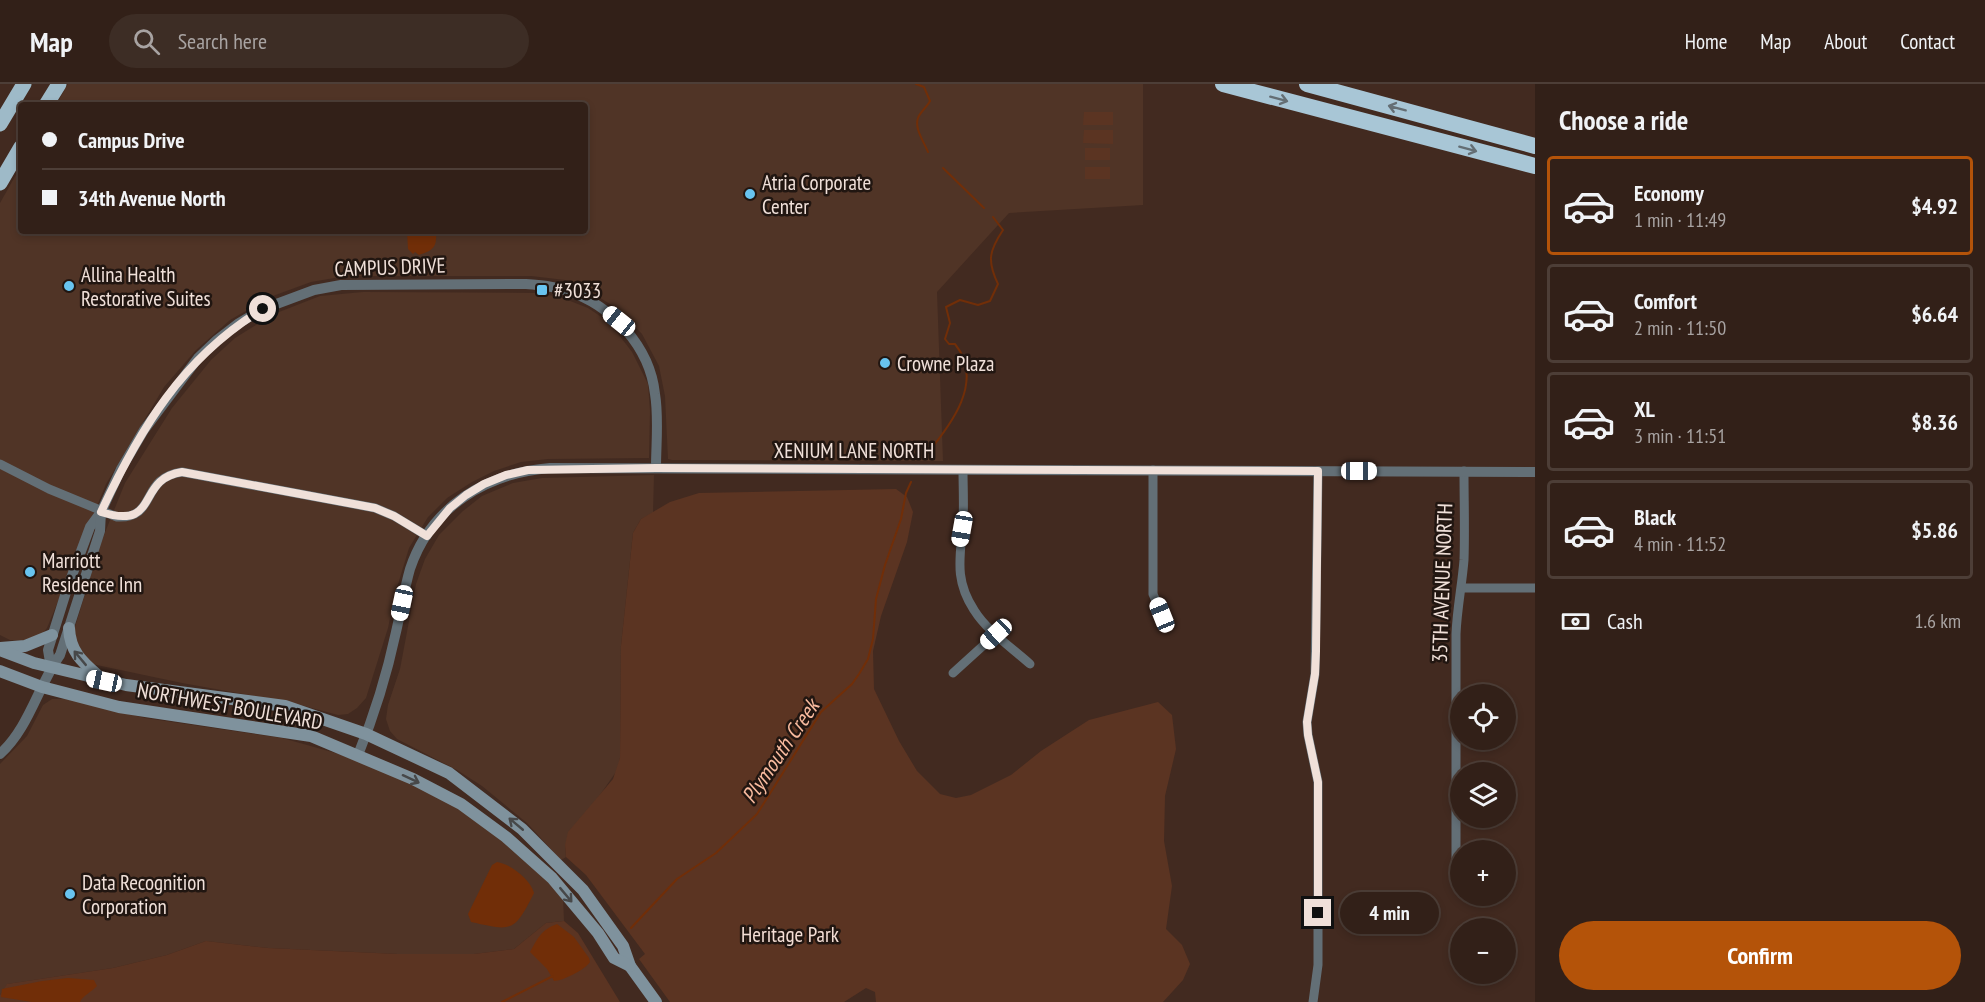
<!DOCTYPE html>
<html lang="en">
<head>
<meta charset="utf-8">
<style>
	body { margin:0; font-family:"PT Sans Narrow",sans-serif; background:#3d2d25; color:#f1f3f6; height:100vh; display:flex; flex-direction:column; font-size:22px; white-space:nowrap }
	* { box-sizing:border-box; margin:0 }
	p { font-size:20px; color:#a8a3a2 }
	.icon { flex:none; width:33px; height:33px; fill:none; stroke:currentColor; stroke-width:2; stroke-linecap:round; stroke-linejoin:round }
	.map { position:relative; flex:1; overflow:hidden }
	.panel { display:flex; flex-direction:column; background:#322018; width:450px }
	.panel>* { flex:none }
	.top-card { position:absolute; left:18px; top:18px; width:570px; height:132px; border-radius:6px; box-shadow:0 3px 9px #0003,0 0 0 2px #4d3e37; display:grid; align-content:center; height:132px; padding:0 24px; background:#322018 }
	.controls { position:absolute; left:1450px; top:600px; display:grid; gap:12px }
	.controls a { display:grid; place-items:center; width:66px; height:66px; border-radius:50%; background:#322018; box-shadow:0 3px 9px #0003,0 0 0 2px #4d3e37; font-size:30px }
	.end { position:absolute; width:27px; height:27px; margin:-14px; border:8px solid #f0e0d9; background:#111; box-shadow:0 0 0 3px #111 }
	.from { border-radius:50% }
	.bubble { position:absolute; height:42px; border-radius:21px; background:#322018; box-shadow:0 3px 9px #0003,0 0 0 2px #4d3e37; font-size:20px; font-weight:600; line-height:42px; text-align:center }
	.car { position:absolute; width:18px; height:36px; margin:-18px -9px; border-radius:8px; box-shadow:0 0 4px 2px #0007; background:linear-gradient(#fff 24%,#345 0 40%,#fff 0 76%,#345 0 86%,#fff 0) }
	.top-card b { display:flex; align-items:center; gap:21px; height:57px; font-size:22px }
	.top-card b+b { border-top:2px solid #4d3e37 }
	.top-card i { width:15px; height:15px; background:#f1f3f6 }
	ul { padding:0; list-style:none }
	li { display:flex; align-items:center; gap:18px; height:99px; margin:0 12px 9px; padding:0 12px; border:3px solid #4d3e37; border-radius:6px }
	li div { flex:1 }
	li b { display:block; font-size:22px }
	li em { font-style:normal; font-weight:600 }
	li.current { border-color:#b45309 }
	li>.icon { width:54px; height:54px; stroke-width:1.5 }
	h2 { padding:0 24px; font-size:27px; line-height:72px }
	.pay { display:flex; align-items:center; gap:15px; height:66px; padding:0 24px; font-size:22px }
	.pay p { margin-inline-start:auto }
	.action { display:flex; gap:12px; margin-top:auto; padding:12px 24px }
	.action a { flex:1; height:69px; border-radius:36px; background:#b45309; color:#fff; font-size:24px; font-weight:600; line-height:69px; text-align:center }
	header { display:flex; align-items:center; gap:36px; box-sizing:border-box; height:84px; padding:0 30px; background:#322018; border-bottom:2px solid #4d3e37 }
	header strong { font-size:28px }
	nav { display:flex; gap:33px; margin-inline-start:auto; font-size:21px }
	.search { width:420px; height:54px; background:#3d2d25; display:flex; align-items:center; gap:15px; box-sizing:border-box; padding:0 21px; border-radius:33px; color:#a8a3a2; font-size:22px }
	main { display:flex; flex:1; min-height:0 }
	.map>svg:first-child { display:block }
	.built { fill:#503426 }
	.green { fill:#5b3422 }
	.water { fill:#712e08 }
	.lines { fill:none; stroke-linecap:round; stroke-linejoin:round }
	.stream { stroke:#712e08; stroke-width:2 }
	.minor { stroke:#636f76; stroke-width:9 }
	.tertiary { stroke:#636f76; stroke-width:10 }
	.secondary { stroke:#7f929d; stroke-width:12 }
	.trunk { stroke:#9ebac8; stroke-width:15 }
	.motorway { stroke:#a8c6d6; stroke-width:16 }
	.oneway { stroke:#646e74 }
	.oneway2 { stroke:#474849 }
	.route { stroke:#f0e0d9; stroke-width:8 }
	.poi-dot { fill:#68c4f0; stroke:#211611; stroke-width:2 }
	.labels { text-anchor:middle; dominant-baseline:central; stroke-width:5; stroke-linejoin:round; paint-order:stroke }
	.poi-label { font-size:21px; fill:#f0e0d9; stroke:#211611; text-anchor:start }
	.street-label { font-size:21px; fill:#f0e0d9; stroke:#211611 }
	.park-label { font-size:21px; fill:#f4ded5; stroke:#211611 }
	.water-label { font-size:22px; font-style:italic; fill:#f8ba9e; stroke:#211611 }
</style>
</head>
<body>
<header>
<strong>Map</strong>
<div class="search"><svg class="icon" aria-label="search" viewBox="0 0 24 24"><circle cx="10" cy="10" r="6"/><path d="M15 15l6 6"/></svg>Search here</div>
<nav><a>Home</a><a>Map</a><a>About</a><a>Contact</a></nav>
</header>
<main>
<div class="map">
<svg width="1535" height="918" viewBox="0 0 1535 918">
	<rect width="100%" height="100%" fill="#422a20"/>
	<g class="built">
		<polygon points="68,0 1143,0 1143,121 1009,129 937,208 943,377 672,376 668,375 665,312 659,282 642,250 618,225 594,210 565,196 531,192 346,192 311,198 270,213 230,236 196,266 164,303 106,400 47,544 39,554 25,557 10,556 0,551 0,119 21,82 21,147 585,147 585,21 56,21"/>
		<polygon points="363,208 536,209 560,213 588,224 609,238 632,268 648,300 650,327 649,374 548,375 521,378 494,387 472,398 447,414 428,433 409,464 395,510 388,544 366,614 357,624 348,630 338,631 293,619 182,599 92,580 85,576 74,554 75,543 100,461 125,399 172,324 211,276 235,254 274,230 320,212"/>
		<polygon points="654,391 653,429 641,435 633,449 621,562 620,674 618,685 565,761 566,773 561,776 527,739 482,702 457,686 397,655 390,647 386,635 388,621 400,585 416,500 425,475 439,451 463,427 482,412 513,399 542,394"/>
		<polygon points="52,615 66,615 145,634 282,654 339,670 417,701 473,733 515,765 563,813 564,837 546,839 514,865 474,870 397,870 268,864 206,857 167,871 113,884 8,900 0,911 0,680 27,652 43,621"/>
	</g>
	<g class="green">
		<polygon points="1084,28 1113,28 1113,41 1083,41"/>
		<polygon points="1084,46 1113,46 1113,60 1083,59"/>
		<rect x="1085" y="64" width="25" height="12"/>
		<rect x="1085" y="83" width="25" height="12"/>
		<polygon points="896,405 907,413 913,428 907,458 881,532 873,567 874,605 899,657 917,687 940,710 956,714 971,711 1011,691 1041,667 1089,636 1158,618 1172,631 1176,665 1165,712 1164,757 1172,802 1166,845 1182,861 1190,880 1183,896 1163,918 876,918 875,908 866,904 844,918 670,918 639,875 645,870 586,791 566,773 565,761 568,748 613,695 620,674 621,562 633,449 641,435 670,418 699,409"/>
		<polygon points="564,837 578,849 620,918 0,918 0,911 7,900 113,884 167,871 206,857 268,864 397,870 474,870 514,865 546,839"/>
	</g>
	<g class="water">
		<path d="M407,147H436C437,163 434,166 419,171L415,168L413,170L408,165Z"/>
		<path d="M497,778C511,780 531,796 534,809C514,849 512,847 471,838L468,830L492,781Z"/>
		<path d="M557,840L574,853L589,874L590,878C585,886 562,897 554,897L547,885L530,868C538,854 541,846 557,840Z"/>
		<path d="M68,894L94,896L97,902C92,908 83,911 80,918H32L1,913L2,905L42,897Z"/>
	</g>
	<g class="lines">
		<g class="stream">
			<path d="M916,0L924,3L930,17C927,23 920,28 918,34C914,44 924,58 928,68"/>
			<polyline points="943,84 984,124"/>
			<path d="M926,371C951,341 985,297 955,260H949L945,255L950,239L946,223L960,216L978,221L990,217L998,200C987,177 989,167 1003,146L993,133"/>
			<polyline points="631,844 677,795 716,769 757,730 821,628 852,600 859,590 868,575 873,555 876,515 885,481 901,435 906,409 911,398"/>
			<polyline points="502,918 553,892"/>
		</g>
		<g class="minor">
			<path d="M0,380L49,405L117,433C158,435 139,394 182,388L375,424L394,432L427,452"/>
			<path d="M963,386C963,402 964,420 963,436C961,471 953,494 974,526C987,547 1011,563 1030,580"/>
			<polyline points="1153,386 1153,510 1162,531"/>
			<polyline points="1462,504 1535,504"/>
			<polyline points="953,589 996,550"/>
			<path d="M1461,791L1456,783V550C1457,525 1462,501 1464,476C1465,447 1464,417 1464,387"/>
			<polyline points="1313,918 1318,881 1318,698 1308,651 1307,638 1315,590 1318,387"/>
		</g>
		<g class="tertiary">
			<path d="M51,584L48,566L67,505L90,443L101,428L121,385L144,346L198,274L217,256L239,239L263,225L314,206L341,201L526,200C540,201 554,202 567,207C612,221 650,263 655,310C659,334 656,360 656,384"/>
			<path d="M0,670C29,644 38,602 60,571L100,447L101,428"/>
			<path d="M358,671C374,632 387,590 396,548C401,527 404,506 410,485C431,422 487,389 550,384L1535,388"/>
		</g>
		<g class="secondary">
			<path d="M69,544C70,570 85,580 103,596"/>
			<polyline points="0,564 25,562 52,551"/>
			<polyline points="0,566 34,579 126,601 285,622 366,650 449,689 522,745 583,806 623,862 630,882 656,918"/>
			<polyline points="0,587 42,603 119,623 311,652 413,695 461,720 506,753 552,794 598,849 614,874 630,882"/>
		</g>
		<g class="trunk">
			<polyline points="46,21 59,0"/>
			<polyline points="0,40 24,0"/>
			<polyline points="0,99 21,63"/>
		</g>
		<g class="motorway">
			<polyline points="1223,0 1535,82"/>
			<polyline points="1307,0 1535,62"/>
		</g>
	</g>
	<defs><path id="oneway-shaft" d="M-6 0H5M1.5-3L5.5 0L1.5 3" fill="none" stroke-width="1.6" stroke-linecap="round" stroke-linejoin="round" transform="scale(1.5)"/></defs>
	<g class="oneway">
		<use href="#oneway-shaft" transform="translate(1279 15) rotate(15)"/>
		<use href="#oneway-shaft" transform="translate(1397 24) rotate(-165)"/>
		<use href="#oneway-shaft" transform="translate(1468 65) rotate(15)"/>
	</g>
	<g class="oneway2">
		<use href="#oneway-shaft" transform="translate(80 574) rotate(-130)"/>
		<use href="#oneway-shaft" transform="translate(411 695) rotate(25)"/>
		<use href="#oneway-shaft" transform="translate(516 740) rotate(-140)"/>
		<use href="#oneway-shaft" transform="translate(566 811) rotate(50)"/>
	</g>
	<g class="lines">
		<path class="route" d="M263,225C182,274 140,345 101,428C161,447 135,395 182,388L375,424L394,432L427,452L450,424L466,411L484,400L506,391L528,386L656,384L1318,387L1316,567L1315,590L1307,638L1308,651L1318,698V829"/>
	</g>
	<g class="poi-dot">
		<circle cx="750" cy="110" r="6"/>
		<circle cx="69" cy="202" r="6"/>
		<rect x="536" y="200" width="12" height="12" rx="3"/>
		<circle cx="885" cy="279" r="6"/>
		<circle cx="30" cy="488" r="6"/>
		<circle cx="70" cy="810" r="6"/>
	</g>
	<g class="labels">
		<g class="poi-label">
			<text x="762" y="98">Atria Corporate<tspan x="762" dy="24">Center</tspan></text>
			<text x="81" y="190">Allina Health<tspan x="81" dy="24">Restorative Suites</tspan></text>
			<text x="554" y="206">#3033</text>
			<text x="897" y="279">Crowne Plaza</text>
			<text x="42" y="476">Marriott<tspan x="42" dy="24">Residence Inn</tspan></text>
			<text x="82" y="798">Data Recognition<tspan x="82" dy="24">Corporation</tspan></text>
		</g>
		<g class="street-label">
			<text transform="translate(390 183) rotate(-2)">CAMPUS DRIVE</text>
			<text x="854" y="366">XENIUM LANE NORTH</text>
			<text transform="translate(1442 499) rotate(-88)">35TH AVENUE NORTH</text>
			<text transform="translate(230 622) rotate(10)">NORTHWEST BOULEVARD</text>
		</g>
		<g class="park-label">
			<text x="790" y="850">Heritage Park</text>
		</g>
		<g class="water-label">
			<text transform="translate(780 667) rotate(-56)">Plymouth Creek</text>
		</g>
	</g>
</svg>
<div class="controls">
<a><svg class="icon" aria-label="locate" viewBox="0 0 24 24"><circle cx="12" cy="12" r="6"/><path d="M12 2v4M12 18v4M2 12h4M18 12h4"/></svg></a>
<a><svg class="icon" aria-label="layers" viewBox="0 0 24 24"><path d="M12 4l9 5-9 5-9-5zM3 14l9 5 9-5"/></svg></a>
<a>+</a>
<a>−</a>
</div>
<i class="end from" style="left:263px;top:225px"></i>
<i class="end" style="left:1318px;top:829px"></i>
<div class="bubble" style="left:1340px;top:808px;width:99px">4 min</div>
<i class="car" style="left:619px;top:237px;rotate:309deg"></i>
<i class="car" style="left:1359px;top:387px;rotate:90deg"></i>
<i class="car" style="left:962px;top:445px;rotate:190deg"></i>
<i class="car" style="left:402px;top:519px;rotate:192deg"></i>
<i class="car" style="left:1162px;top:531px;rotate:338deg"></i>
<i class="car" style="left:996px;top:550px;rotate:227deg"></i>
<i class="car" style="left:104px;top:597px;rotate:282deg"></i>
<div class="top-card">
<b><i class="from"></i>Campus Drive</b>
<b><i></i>34th Avenue North</b>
</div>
</div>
<section class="panel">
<h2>Choose a ride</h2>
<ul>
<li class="current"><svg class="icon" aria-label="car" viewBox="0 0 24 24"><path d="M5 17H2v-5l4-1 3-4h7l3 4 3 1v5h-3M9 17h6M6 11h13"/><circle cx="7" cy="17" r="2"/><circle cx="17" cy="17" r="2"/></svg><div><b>Economy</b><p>1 min · 11:49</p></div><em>$4.92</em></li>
<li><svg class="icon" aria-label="car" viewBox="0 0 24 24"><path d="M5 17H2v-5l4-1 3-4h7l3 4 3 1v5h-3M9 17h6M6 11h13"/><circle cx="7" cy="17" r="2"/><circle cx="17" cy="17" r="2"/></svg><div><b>Comfort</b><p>2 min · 11:50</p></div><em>$6.64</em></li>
<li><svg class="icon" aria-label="car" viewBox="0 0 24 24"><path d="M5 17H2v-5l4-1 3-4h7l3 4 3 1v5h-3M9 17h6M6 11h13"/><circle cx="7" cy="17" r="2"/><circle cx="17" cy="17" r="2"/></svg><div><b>XL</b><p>3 min · 11:51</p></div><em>$8.36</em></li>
<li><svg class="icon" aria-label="car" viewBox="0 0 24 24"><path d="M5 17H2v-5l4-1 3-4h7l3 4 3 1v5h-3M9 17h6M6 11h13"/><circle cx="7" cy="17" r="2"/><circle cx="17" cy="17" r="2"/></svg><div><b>Black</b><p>4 min · 11:52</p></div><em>$5.86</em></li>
</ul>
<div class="pay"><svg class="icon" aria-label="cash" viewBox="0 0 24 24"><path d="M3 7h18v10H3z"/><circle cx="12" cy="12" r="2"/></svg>Cash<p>1.6 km</p></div>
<div class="action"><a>Confirm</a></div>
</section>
</main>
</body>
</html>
